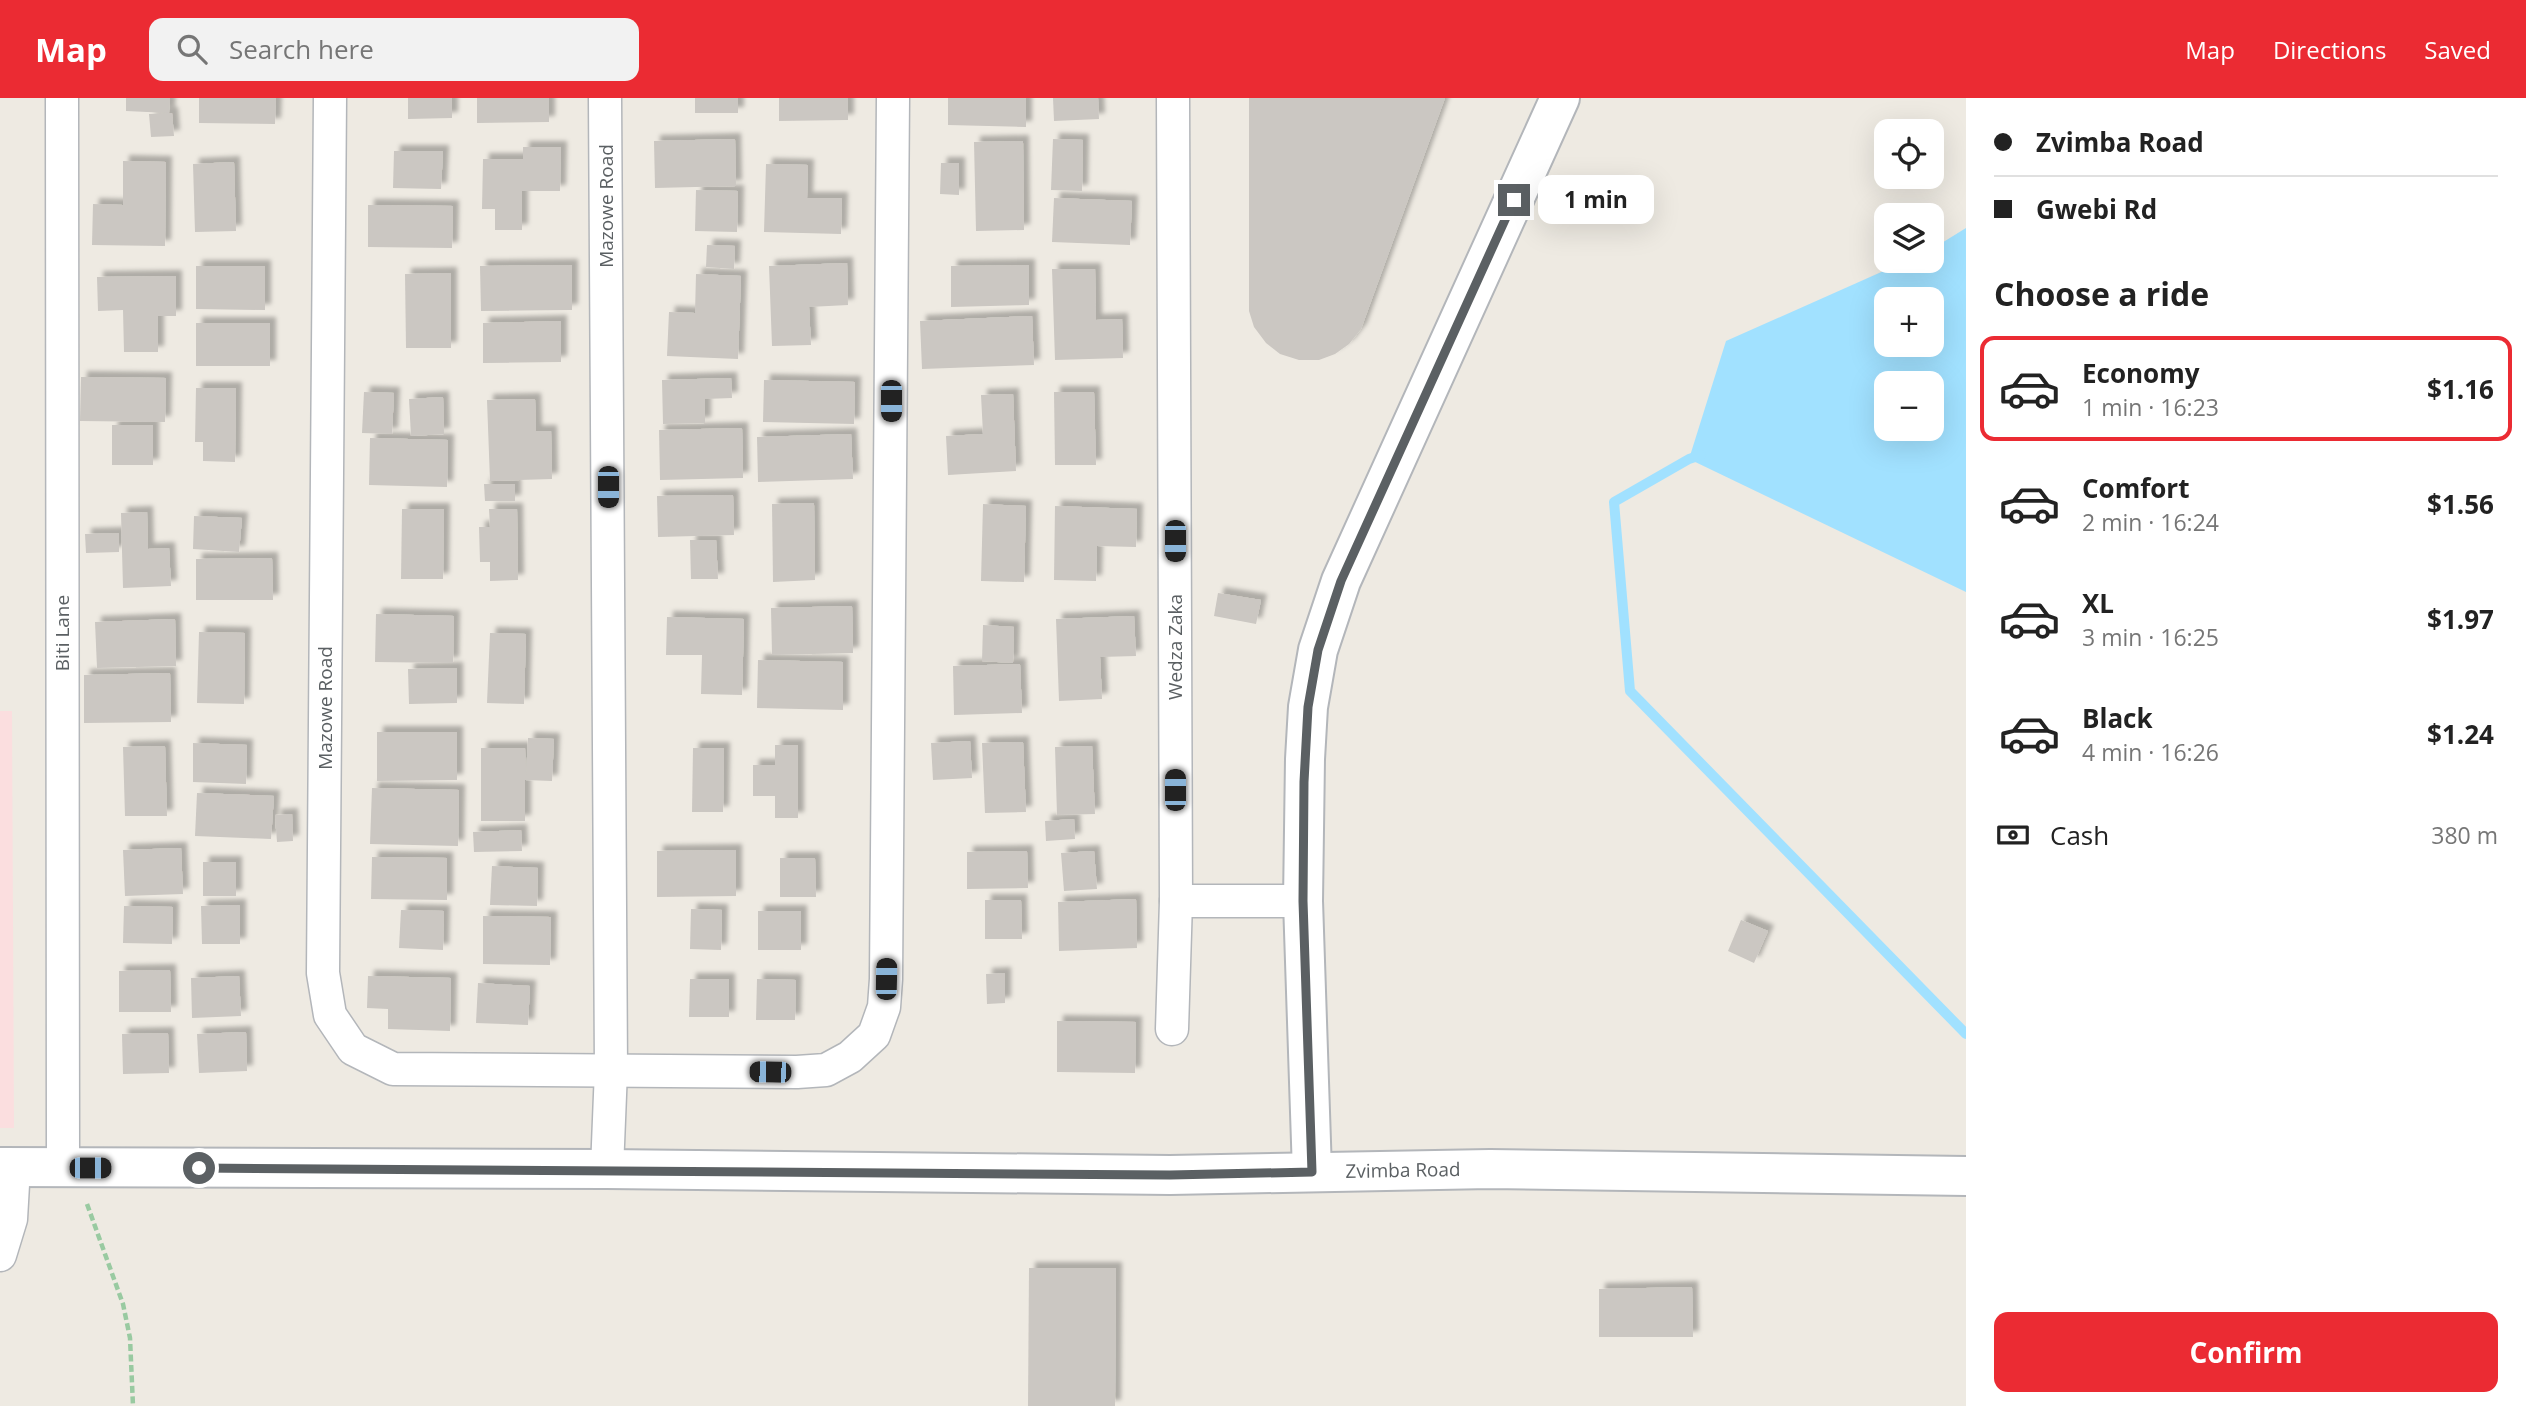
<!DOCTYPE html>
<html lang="en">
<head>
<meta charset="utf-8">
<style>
	body { margin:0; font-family:"Open Sans",sans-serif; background:#f2f2f2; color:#222; height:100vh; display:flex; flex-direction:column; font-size:26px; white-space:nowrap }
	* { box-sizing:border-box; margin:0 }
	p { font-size:23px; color:#767676 }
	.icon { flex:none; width:38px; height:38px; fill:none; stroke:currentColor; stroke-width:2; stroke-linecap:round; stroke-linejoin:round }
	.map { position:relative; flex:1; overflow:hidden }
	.details { display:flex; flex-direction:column; background:#fff; width:560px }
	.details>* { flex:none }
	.guide { display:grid; align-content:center; height:154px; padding:0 28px; background:#fff }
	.controls { position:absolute; left:1874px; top:21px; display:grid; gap:14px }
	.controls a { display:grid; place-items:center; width:70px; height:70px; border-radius:14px; background:#fff; box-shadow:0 7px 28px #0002; font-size:35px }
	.end { position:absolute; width:32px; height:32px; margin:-16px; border:9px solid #5b6063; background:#fff; box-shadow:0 0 0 4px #fff }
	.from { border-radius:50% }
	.bubble { position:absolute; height:49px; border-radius:14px; background:#fff; box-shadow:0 7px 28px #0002; font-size:23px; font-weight:700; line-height:49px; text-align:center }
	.car { position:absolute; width:21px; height:42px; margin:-21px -10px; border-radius:9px; box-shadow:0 0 5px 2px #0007; background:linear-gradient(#222 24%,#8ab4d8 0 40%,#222 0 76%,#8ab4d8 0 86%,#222 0) }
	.guide b { display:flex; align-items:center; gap:24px; height:66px; font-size:26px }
	.guide b+b { border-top:2px solid #e0e0e0 }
	.guide i { width:18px; height:18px; background:#222 }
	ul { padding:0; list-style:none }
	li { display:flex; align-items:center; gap:21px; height:105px; margin:0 14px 10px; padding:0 14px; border:4px solid transparent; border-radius:14px }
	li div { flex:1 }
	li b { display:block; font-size:26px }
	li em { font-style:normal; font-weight:700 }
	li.current { border-color:#eb2b33 }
	li>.icon { width:63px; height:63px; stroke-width:1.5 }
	h2 { padding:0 28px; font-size:32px; line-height:84px }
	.pay { display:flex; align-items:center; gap:18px; height:77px; padding:0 28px; font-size:26px }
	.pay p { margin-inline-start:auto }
	.action { display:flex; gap:14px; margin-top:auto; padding:14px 28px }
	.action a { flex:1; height:80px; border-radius:14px; background:#eb2b33; color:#fff; font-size:28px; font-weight:700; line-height:80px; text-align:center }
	header { display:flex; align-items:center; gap:42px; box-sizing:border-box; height:98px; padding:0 35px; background:#eb2b33; color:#fff }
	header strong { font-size:33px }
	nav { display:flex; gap:38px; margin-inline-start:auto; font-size:24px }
	.search { width:490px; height:63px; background:#f2f2f2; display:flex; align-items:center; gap:18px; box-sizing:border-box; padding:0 24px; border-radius:14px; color:#767676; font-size:26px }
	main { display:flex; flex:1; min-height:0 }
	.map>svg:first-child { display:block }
	.medical { fill:#fbdedf }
	.water { fill:#a1e1ff; fill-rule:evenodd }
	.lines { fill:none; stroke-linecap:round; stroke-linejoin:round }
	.stream { stroke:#a1e1ff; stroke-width:10 }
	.building { fill:#cbc7c2; filter:url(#shadow) }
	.minor-casing { stroke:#b3b6ba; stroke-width:35 }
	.tertiary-casing { stroke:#b3b6ba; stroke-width:42 }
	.path { stroke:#99caa1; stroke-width:4.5; stroke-dasharray:7 3.5; stroke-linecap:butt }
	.minor { stroke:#fff; stroke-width:32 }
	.tertiary { stroke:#fff; stroke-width:38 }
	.route { stroke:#5b6063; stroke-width:9 }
	.labels { text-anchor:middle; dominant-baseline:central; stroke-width:5; stroke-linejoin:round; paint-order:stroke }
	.street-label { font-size:19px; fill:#5b6063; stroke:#fff }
</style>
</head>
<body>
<header>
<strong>Map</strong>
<div class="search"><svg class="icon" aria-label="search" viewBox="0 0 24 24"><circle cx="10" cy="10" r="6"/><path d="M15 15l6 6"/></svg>Search here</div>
<nav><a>Map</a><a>Directions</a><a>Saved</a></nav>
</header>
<main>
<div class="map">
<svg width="1966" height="1308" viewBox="0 0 1966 1308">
	<defs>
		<filter id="shadow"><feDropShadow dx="6" dy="-6" stdDeviation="2" flood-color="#0004"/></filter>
	</defs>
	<rect width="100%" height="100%" fill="#eeeae2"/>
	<polygon class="medical" points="0,613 12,613 14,1030 0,1030"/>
	<path class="water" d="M1966,130V494L1689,361L1726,243L1906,163H1932V151ZM1886,201H1932V247H1886ZM1886,285H1932V331H1886Z"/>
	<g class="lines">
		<polyline class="stream" points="1701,357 1689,361 1614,404 1630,593 1966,936"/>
	</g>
	<g class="building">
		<polygon points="126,0 170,0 169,15 126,13"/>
		<polygon points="199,0 276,0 275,26 199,25"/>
		<polygon points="408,0 452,0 452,20 408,21"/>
		<polygon points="477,0 549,0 549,24 477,25"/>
		<rect x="695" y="0" width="43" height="15"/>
		<polygon points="779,0 848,0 848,22 779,23"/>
		<polygon points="948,0 1026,0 1026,29 948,27"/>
		<polygon points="1053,0 1098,0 1099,21 1054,23"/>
		<polygon points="1249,0 1445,0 1361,231 1349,246 1335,256 1319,262 1299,262 1280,256 1266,245 1254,229 1249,213"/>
		<polygon points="172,15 174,38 151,39 149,16"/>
		<polygon points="735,41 736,88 655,90 654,43"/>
		<polygon points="1053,41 1083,42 1082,93 1051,92"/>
		<polygon points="1023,43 1024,132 976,133 974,44"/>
		<polygon points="523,49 561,49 560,93 522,93 522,132 495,132 495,111 482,111 483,61 523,61"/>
		<polygon points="394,53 443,53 441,91 393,90"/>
		<polygon points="123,63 166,64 165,148 92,147 93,106 123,107"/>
		<polygon points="234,64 236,133 195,134 193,66"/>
		<polygon points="941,65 959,65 959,97 940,96"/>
		<polygon points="766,66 808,67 807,100 842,100 841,136 764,134"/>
		<polygon points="696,92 738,93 737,134 695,133"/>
		<polygon points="1054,100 1132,103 1130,147 1052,144"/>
		<polygon points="368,107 453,108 452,150 368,149"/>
		<polygon points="707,147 735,148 734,171 706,169"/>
		<polygon points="847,165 848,207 809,209 811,247 772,248 769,168"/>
		<polygon points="572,167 572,212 481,213 480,168"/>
		<polygon points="1029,167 1029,207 951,209 951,168"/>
		<polygon points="196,168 265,168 265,212 196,211"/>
		<polygon points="1052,171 1095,171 1096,222 1122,221 1123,260 1055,262"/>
		<polygon points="451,175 451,250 406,250 405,176"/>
		<polygon points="696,176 741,178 738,261 667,258 669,214 695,215"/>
		<polygon points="176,178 176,218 158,218 158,254 124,254 123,212 98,213 97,179"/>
		<polygon points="1032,218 1034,267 922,271 920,223"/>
		<polygon points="561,223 561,264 483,265 483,225"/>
		<rect x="196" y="225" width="74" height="43"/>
		<polygon points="81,279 166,280 165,324 80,323"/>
		<polygon points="731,280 732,300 705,301 705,325 663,326 662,282"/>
		<polygon points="764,282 855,284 854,326 763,324"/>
		<polygon points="196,290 236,290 235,364 203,363 203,344 195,344"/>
		<polygon points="364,294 394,295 392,336 362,335"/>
		<polygon points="1054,294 1094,294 1096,367 1055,367"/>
		<polygon points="1013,296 1016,373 948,377 946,338 983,336 981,297"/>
		<polygon points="443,299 444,336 411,338 409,301"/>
		<polygon points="535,301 536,333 551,333 552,381 490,383 487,302"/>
		<rect x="112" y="327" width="41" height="40"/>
		<polygon points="742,330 743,380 660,382 659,332"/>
		<polygon points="851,336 853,381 758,384 757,339"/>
		<polygon points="370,340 448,342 447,389 369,387"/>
		<polygon points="484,386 515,386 515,403 485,403"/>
		<polygon points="733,397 734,437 658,439 657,398"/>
		<polygon points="814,405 815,482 773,484 772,406"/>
		<polygon points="983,406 1026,408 1024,484 981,483"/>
		<polygon points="1055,408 1137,411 1136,449 1097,448 1096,483 1054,482"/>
		<polygon points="402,411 444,411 443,481 401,481"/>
		<polygon points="489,411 517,411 518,482 490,483 490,464 480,464 479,429 490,429"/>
		<polygon points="147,414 148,451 169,450 171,488 123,490 121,415"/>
		<polygon points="194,418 242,420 239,454 193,451"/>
		<polygon points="119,435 119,454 86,455 85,436"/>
		<polygon points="690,442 716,442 718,481 691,481"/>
		<polygon points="272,460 273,502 196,502 196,461"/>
		<polygon points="1218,495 1261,502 1256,526 1214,518"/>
		<polygon points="852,508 853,555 772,557 771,510"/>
		<polygon points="376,516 454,518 453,565 375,564"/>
		<polygon points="1134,518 1136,558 1100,559 1102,601 1059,603 1056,521"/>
		<polygon points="667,519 744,521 742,597 701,596 702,557 666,557"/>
		<polygon points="175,521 176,568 97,570 95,524"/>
		<polygon points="983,527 1014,529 1013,565 982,563"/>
		<polygon points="199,534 245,535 244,606 197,605"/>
		<polygon points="490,535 526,536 524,606 487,605"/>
		<polygon points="758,562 843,564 843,612 757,610"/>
		<polygon points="1020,566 1022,615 954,617 953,568"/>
		<polygon points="457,570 457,605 409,606 408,571"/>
		<polygon points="170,575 171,624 84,625 84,577"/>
		<polygon points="377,634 457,634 457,682 377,683"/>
		<polygon points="528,640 554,641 552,683 525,682 525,723 481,723 481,650 525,650 526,678"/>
		<polygon points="970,643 972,680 933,682 931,645"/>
		<polygon points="1023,644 1026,714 985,715 982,645"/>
		<polygon points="193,645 247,647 246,686 193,684"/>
		<polygon points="775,647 798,647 798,720 775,720 775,698 753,698 753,667 775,667"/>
		<polygon points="165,648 167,718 125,718 123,649"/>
		<polygon points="1092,648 1095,716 1057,717 1055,649"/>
		<polygon points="693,650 724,650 723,714 692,714"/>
		<polygon points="372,690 459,692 458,748 370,746"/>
		<polygon points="197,695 274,698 271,741 195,738"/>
		<polygon points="292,716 293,743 277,744 275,717"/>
		<polygon points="1074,721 1075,741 1046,743 1045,723"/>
		<polygon points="521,732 522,753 474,754 473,734"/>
		<polygon points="181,750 183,796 125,798 123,752"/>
		<polygon points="736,752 736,798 657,799 657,753"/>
		<polygon points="1027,753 1028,790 967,791 967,754"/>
		<polygon points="1094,753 1097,791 1064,793 1061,755"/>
		<polygon points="372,759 447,760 447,802 371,801"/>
		<polygon points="780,760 815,760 816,799 780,799"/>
		<rect x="203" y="764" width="33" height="34"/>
		<polygon points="492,768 538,770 537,808 490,807"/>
		<polygon points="1136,801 1137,850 1059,853 1058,804"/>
		<polygon points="985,802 1021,802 1022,841 985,841"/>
		<polygon points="240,807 240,846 202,846 201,808"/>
		<polygon points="124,808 173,809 172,846 123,845"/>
		<polygon points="691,811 722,812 721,852 690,851"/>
		<polygon points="401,812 444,813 443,852 399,850"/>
		<rect x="758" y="813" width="43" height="39"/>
		<polygon points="483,818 551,819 550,867 483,866"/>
		<polygon points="1741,822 1768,833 1754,865 1728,853"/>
		<polygon points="170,872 171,914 119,914 119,873"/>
		<polygon points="1005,875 1005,905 987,906 986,876"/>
		<polygon points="239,878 241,918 192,920 191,880"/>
		<polygon points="368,878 451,880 450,933 388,931 388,911 367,910"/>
		<polygon points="690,881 729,881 729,919 689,919"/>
		<polygon points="757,881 796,882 795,922 756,922"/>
		<polygon points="478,885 530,888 528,927 476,925"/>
		<polygon points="1057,923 1136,924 1135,975 1057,974"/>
		<polygon points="246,934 247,973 199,975 197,936"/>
		<polygon points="168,935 169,975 123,976 122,936"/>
		<polygon points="1029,1170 1116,1170 1115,1308 1028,1308"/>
		<polygon points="1692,1189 1693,1239 1599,1239 1599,1191"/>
	</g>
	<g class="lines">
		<defs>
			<g id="minor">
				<polyline points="62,0 63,1069"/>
				<polyline points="330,0 323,875 330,917 353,951 393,971 797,974 826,972 850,959 874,937 884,909 886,881 893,0"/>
				<polyline points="605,0 611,972 607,1071"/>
				<polyline points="1176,803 1303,803"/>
				<polyline points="1172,931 1176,803 1173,0"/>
				<polyline points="0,1157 11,1121 14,1069"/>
			</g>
			<g id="tertiary">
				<polyline points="0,1069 607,1071 1170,1077 1490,1071 1966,1078"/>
				<polyline points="1312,1074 1303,803 1305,661 1308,609 1318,552 1341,483 1560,0"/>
			</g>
		</defs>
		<use href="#minor" class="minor-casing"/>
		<use href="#tertiary" class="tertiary-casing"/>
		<polyline class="path" points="87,1106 123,1206 130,1240 133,1308"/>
		<use href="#minor" class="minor"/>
		<use href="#tertiary" class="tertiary"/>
	</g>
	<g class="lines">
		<polyline class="route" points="199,1070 1170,1077 1312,1074 1303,803 1304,684 1308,609 1318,552 1341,483 1514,102"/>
	</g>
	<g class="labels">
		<g class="street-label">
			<text transform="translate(606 108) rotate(-90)">Mazowe Road</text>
			<text transform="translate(62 535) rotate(-90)">Biti Lane</text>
			<text transform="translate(1175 549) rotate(-90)">Wedza Zaka</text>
			<text transform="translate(325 610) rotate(-90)">Mazowe Road</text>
			<text transform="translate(1403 1072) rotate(-1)">Zvimba Road</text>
		</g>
	</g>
</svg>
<div class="controls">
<a><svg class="icon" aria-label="locate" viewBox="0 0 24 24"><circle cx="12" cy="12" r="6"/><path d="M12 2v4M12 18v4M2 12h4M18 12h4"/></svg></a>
<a><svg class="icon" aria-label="layers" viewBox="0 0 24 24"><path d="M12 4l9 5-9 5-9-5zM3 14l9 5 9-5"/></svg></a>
<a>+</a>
<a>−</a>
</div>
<i class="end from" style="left:199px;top:1070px"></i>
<i class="end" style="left:1514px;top:102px"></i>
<div class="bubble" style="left:1538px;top:77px;width:116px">1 min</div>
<i class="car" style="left:891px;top:303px;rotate:180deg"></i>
<i class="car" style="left:608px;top:389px;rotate:180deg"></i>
<i class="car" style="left:1175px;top:443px;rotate:180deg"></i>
<i class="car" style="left:1175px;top:692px;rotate:0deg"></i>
<i class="car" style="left:886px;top:881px;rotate:1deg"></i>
<i class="car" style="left:770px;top:974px;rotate:271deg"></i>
<i class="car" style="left:90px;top:1070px;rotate:90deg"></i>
</div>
<section class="details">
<div class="guide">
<b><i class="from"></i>Zvimba Road</b>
<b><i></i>Gwebi Rd</b>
</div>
<h2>Choose a ride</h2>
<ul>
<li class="current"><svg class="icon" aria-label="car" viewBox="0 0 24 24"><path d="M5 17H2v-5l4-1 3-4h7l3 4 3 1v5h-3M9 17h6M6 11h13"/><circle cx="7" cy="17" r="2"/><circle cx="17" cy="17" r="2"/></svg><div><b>Economy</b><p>1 min · 16:23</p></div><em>$1.16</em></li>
<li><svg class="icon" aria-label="car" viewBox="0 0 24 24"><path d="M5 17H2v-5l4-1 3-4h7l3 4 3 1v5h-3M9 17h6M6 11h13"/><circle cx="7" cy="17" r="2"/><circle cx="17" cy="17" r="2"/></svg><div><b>Comfort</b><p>2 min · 16:24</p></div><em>$1.56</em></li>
<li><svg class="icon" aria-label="car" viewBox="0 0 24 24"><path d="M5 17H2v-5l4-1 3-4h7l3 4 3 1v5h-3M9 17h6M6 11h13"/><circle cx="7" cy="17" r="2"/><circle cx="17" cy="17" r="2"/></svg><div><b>XL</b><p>3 min · 16:25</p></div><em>$1.97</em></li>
<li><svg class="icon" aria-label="car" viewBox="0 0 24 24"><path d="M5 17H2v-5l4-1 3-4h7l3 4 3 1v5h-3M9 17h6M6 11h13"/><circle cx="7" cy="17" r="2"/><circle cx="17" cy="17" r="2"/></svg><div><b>Black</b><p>4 min · 16:26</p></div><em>$1.24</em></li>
</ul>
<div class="pay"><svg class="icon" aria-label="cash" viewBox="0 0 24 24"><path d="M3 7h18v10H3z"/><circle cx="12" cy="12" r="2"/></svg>Cash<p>380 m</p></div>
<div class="action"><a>Confirm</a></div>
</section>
</main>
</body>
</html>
